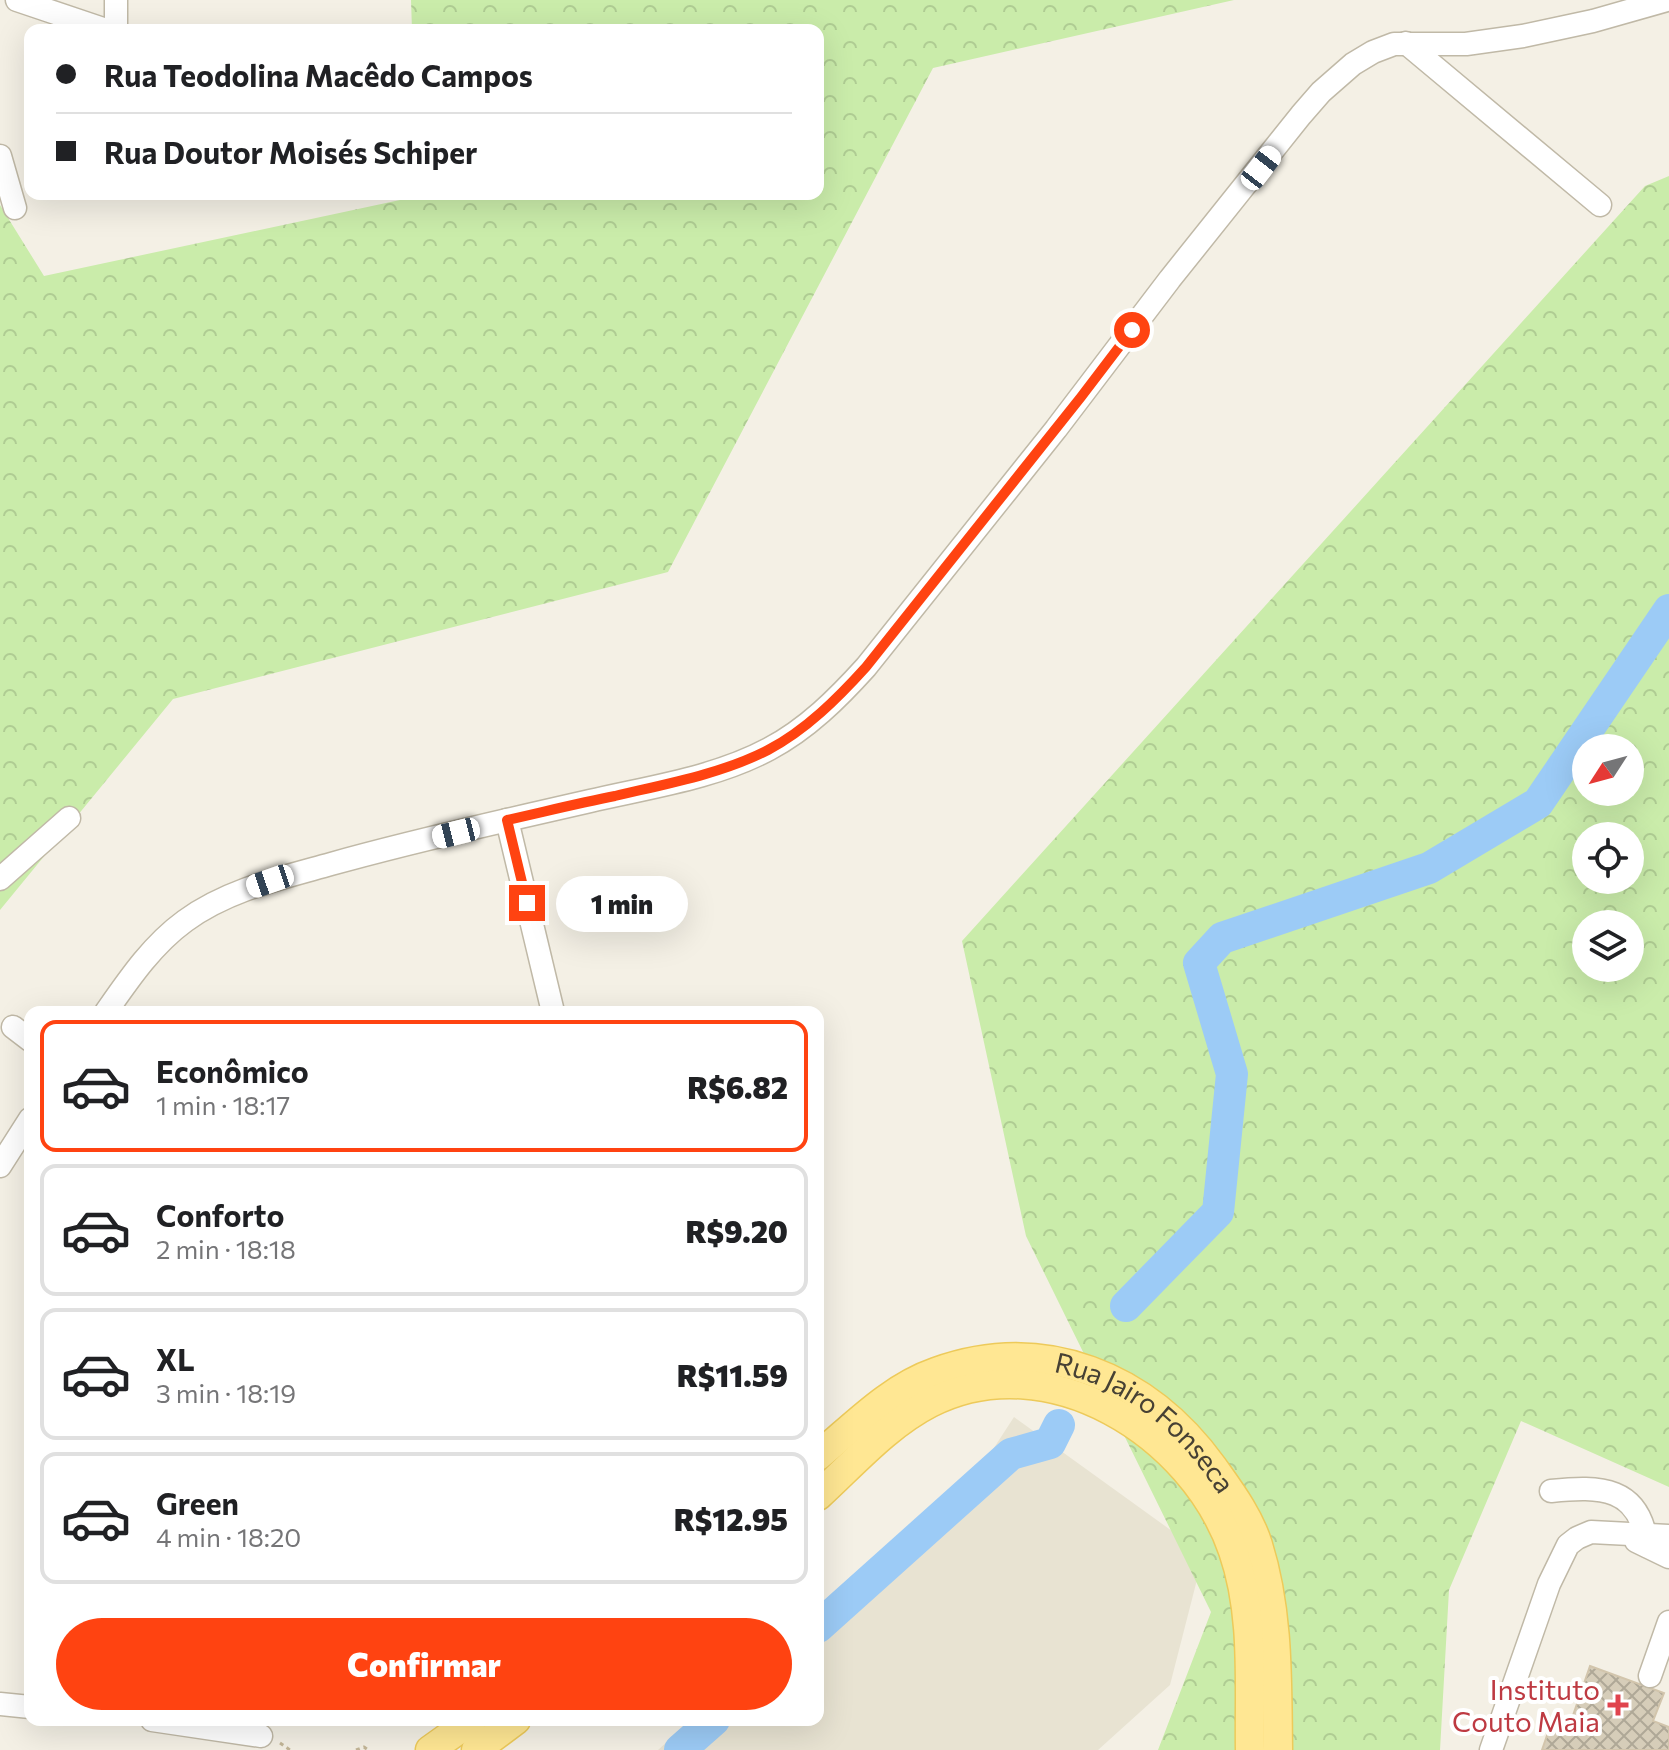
<!DOCTYPE html>
<html lang="pt">
<head>
<meta charset="utf-8">
<style>
	body { margin:0; font-family:Commissioner,sans-serif; background:#f6f6f6; color:#202124; height:100vh; display:flex; flex-direction:column; font-size:30px; white-space:nowrap }
	* { box-sizing:border-box; margin:0 }
	p { font-size:26px; color:#757577 }
	.icon { flex:none; width:44px; height:44px; fill:none; stroke:currentColor; stroke-width:2; stroke-linecap:round; stroke-linejoin:round }
	.map { position:relative; flex:1; overflow:hidden }
	.panel { position:absolute; left:24px; top:1006px; width:800px; height:720px; display:flex; flex-direction:column; background:#fff; border-radius:16px; box-shadow:0 8px 32px #0002 }
	.panel>* { flex:none }
	.guide { position:absolute; left:24px; top:24px; width:800px; height:176px; border-radius:16px; box-shadow:0 8px 32px #0002; display:grid; align-content:center; height:176px; padding:0 32px; background:#fff }
	.needle { width:52px; rotate:234deg }
	.controls { position:absolute; left:1572px; top:734px; display:grid; gap:16px }
	.controls a { display:grid; place-items:center; width:72px; height:72px; border-radius:50%; background:#fff; box-shadow:0 8px 32px #0002; font-size:40px }
	.end { position:absolute; width:36px; height:36px; margin:-18px; border:10px solid #ff4311; background:#fff; box-shadow:0 0 0 4px #fff }
	.from { border-radius:50% }
	.bubble { position:absolute; height:56px; border-radius:28px; background:#fff; box-shadow:0 8px 32px #0002; font-size:26px; font-weight:800; line-height:56px; text-align:center }
	.car { position:absolute; width:24px; height:48px; margin:-24px -12px; border-radius:10px; box-shadow:0 0 6px 2px #0007; background:linear-gradient(#fff 24%,#345 0 40%,#fff 0 76%,#345 0 86%,#fff 0) }
	.guide b { display:flex; align-items:center; gap:28px; height:76px; font-size:30px }
	.guide b+b { border-top:2px solid #e0e0e0 }
	.guide i { width:20px; height:20px; background:#202124 }
	ul { padding:14px 0 0; list-style:none }
	li { display:flex; align-items:center; gap:24px; height:132px; margin:0 16px 12px; padding:0 16px; border:4px solid #e0e0e0; border-radius:16px }
	li div { flex:1 }
	li b { display:block; font-size:30px }
	li em { font-style:normal; font-weight:800 }
	li.on { border-color:#ff4311 }
	li>.icon { width:72px; height:72px; stroke-width:1.5 }
	.action { display:flex; gap:16px; margin-top:auto; padding:16px 32px }
	.action a { flex:1; height:92px; border-radius:48px; background:#ff4311; color:#fff; font-size:32px; font-weight:800; line-height:92px; text-align:center }
	.map>svg:first-child { display:block }
	.residential { fill:#e8e3d2 }
	.forest { fill:url(#forest-crowns); fill-rule:evenodd }
	.lines { fill:none; stroke-linecap:round; stroke-linejoin:round }
	.river { stroke:#9ccbf6; stroke-width:32 }
	.building { fill:url(#building-cross-hatch); stroke:#d2c5ac; stroke-width:2 }
	.minor-casing { stroke:#c0b9a7; stroke-width:25 }
	.major-casing { stroke:#edca5a; stroke-width:31 }
	.path { stroke:#c3b697; stroke-width:3; stroke-dasharray:4 4; stroke-linecap:butt }
	.minor { stroke:#fff; stroke-width:22 }
	.major { stroke:#ffe793; stroke-width:28 }
	.route { stroke:#ff4311; stroke-width:10 }
	.health-dot { fill:#e0444e; stroke:#fff; stroke-width:3 }
	.labels { text-anchor:middle; dominant-baseline:central; stroke-width:8; stroke-linejoin:round; paint-order:stroke }
	.street-label { font-size:28px; fill:#474134; stroke:#fff }
	.health-label { font-size:28px; fill:#be3a42; stroke:#fff; text-anchor:end }
</style>
</head>
<body>
<div class="map">
<svg width="1669" height="1750" viewBox="0 0 1669 1750">
	<defs>
		<pattern id="forest-crowns" width="20" height="18" patternUnits="userSpaceOnUse" patternTransform="scale(2)"><rect width="20" height="18" fill="#caecaa"/><path d="M2 6a3 3 0 1 1 6 0M12 15a3 3 0 1 1 6 0" fill="none" stroke="#afcc93"/></pattern>
		<pattern id="building-cross-hatch" width="8" height="8" patternUnits="userSpaceOnUse" patternTransform="scale(2)"><rect width="8" height="8" fill="#d6cdb9"/><path d="M0 0l8 8M0 8l8-8" fill="none" stroke="#afa897"/></pattern>
	</defs>
	<rect width="100%" height="100%" fill="#f4f0e5"/>
	<polygon class="residential" points="1014,1417 1172,1531 1200,1568 1170,1685 1098,1750 658,1750 691,1720 818,1720 818,1624 835,1605 850,1577 977,1474"/>
	<g class="forest">
		<polygon points="411,0 1234,0 933,68 668,572 173,699 0,910 0,205 44,276 414,197 414,194 818,194 818,30 412,30"/>
		<path d="M1669,176V1487L1521,1421L1449,1590L1440,1750H1158L1211,1612L1026,1236L962,941L1645,186ZM1586,748H1630V792H1586ZM1586,836H1630V880H1586ZM1586,924H1630V968H1586Z"/>
	</g>
	<g class="lines">
		<g class="river">
			<polyline points="1126,1306 1218,1212 1232,1074 1199,963 1222,938 1429,868 1538,803 1669,610"/>
			<polyline points="818,1627 1011,1454 1050,1443 1059,1425"/>
			<polyline points="680,1750 714,1720"/>
		</g>
	</g>
	<polygon class="building" points="1590,1666 1664,1693 1653,1721 1669,1727 1669,1750 1542,1750 1553,1718 1570,1724"/>
	<g class="lines">
		<defs>
			<g id="minor">
				<polyline points="17,0 106,30"/>
				<polyline points="116,0 116,30"/>
				<polyline points="1406,43 1600,205"/>
				<polyline points="0,156 15,208"/>
				<polyline points="507,820 553,1012"/>
				<polyline points="0,879 69,818"/>
				<path d="M106,1012C129,979 152,945 185,921C227,890 281,878 331,864C416,840 503,821 590,801C650,787 715,778 769,749C807,729 838,698 866,667L1056,429L1170,279L1301,115L1321,92L1353,64L1373,52L1394,44H1466L1523,36L1593,21L1667,0"/>
				<polyline points="13,1027 30,1040"/>
				<polyline points="0,1166 30,1119"/>
				<path d="M1551,1491C1600,1486 1640,1486 1647,1546"/>
				<polyline points="1636,1541 1669,1557"/>
				<polyline points="1650,1676 1669,1622"/>
				<polyline points="0,1704 30,1707"/>
				<polyline points="152,1720 261,1736"/>
				<polyline points="1491,1750 1549,1584 1568,1545 1577,1538 1591,1532 1669,1536"/>
			</g>
			<g id="major">
				<path id="s1" d="M818,1456C855,1425 890,1388 936,1372C1044,1333 1147,1376 1213,1467C1230,1491 1249,1516 1258,1545C1279,1612 1277,1681 1278,1750"/>
				<path d="M818,1496C853,1464 887,1425 930,1403C1048,1343 1193,1434 1233,1551C1255,1614 1249,1684 1250,1750"/>
				<polyline points="430,1750 472,1720"/>
				<polyline points="476,1750 516,1720"/>
			</g>
		</defs>
		<use href="#minor" class="minor-casing"/>
		<use href="#major" class="major-casing"/>
		<g class="path">
			<polyline points="280,1743 290,1750"/>
			<polyline points="356,1750 364,1747 368,1750"/>
		</g>
		<use href="#minor" class="minor"/>
		<use href="#major" class="major"/>
	</g>
	<g class="lines">
		<path class="route" d="M527,903L507,820C543,812 579,803 615,796C666,784 721,774 768,750C806,730 838,698 866,667L1081,397L1132,330"/>
	</g>
	<path class="health-dot" d="M1614 1693h8v8h8v8h-8v8h-8v-8h-8v-8h8z"/>
	<g class="labels">
		<g class="street-label">
			<text stroke="none"><textPath href="#s1" startOffset="378">Rua Jairo Fonseca</textPath></text>
		</g>
		<g class="health-label">
			<text x="1600" y="1689">Instituto<tspan x="1600" dy="32">Couto Maia</tspan></text>
		</g>
	</g>
</svg>
<div class="controls">
<a><svg class="needle" viewBox="-14 -14 28 28"><path d="M0-13l5 13h-10z" fill="#e53935"/><path d="M0 13l5-13h-10z" fill="#757577"/></svg></a>
<a><svg class="icon" aria-label="locate" viewBox="0 0 24 24"><circle cx="12" cy="12" r="6"/><path d="M12 2v4M12 18v4M2 12h4M18 12h4"/></svg></a>
<a><svg class="icon" aria-label="layers" viewBox="0 0 24 24"><path d="M12 4l9 5-9 5-9-5zM3 14l9 5 9-5"/></svg></a>
</div>
<i class="end from" style="left:1132px;top:330px"></i>
<i class="end" style="left:527px;top:903px"></i>
<div class="bubble" style="left:556px;top:876px;width:132px">1 min</div>
<i class="car" style="left:1261px;top:168px;rotate:38deg"></i>
<i class="car" style="left:456px;top:833px;rotate:256deg"></i>
<i class="car" style="left:270px;top:881px;rotate:251deg"></i>
<div class="guide">
<b><i class="from"></i>Rua Teodolina Macêdo Campos</b>
<b><i></i>Rua Doutor Moisés Schiper</b>
</div>
<section class="panel">
<ul>
<li class="on"><svg class="icon" aria-label="car" viewBox="0 0 24 24"><path d="M5 17H2v-5l4-1 3-4h7l3 4 3 1v5h-3M9 17h6M6 11h13"/><circle cx="7" cy="17" r="2"/><circle cx="17" cy="17" r="2"/></svg><div><b>Econômico</b><p>1 min · 18:17</p></div><em>R$6.82</em></li>
<li><svg class="icon" aria-label="car" viewBox="0 0 24 24"><path d="M5 17H2v-5l4-1 3-4h7l3 4 3 1v5h-3M9 17h6M6 11h13"/><circle cx="7" cy="17" r="2"/><circle cx="17" cy="17" r="2"/></svg><div><b>Conforto</b><p>2 min · 18:18</p></div><em>R$9.20</em></li>
<li><svg class="icon" aria-label="car" viewBox="0 0 24 24"><path d="M5 17H2v-5l4-1 3-4h7l3 4 3 1v5h-3M9 17h6M6 11h13"/><circle cx="7" cy="17" r="2"/><circle cx="17" cy="17" r="2"/></svg><div><b>XL</b><p>3 min · 18:19</p></div><em>R$11.59</em></li>
<li><svg class="icon" aria-label="car" viewBox="0 0 24 24"><path d="M5 17H2v-5l4-1 3-4h7l3 4 3 1v5h-3M9 17h6M6 11h13"/><circle cx="7" cy="17" r="2"/><circle cx="17" cy="17" r="2"/></svg><div><b>Green</b><p>4 min · 18:20</p></div><em>R$12.95</em></li>
</ul>
<div class="action"><a>Confirmar</a></div>
</section>
</div>
</body>
</html>
